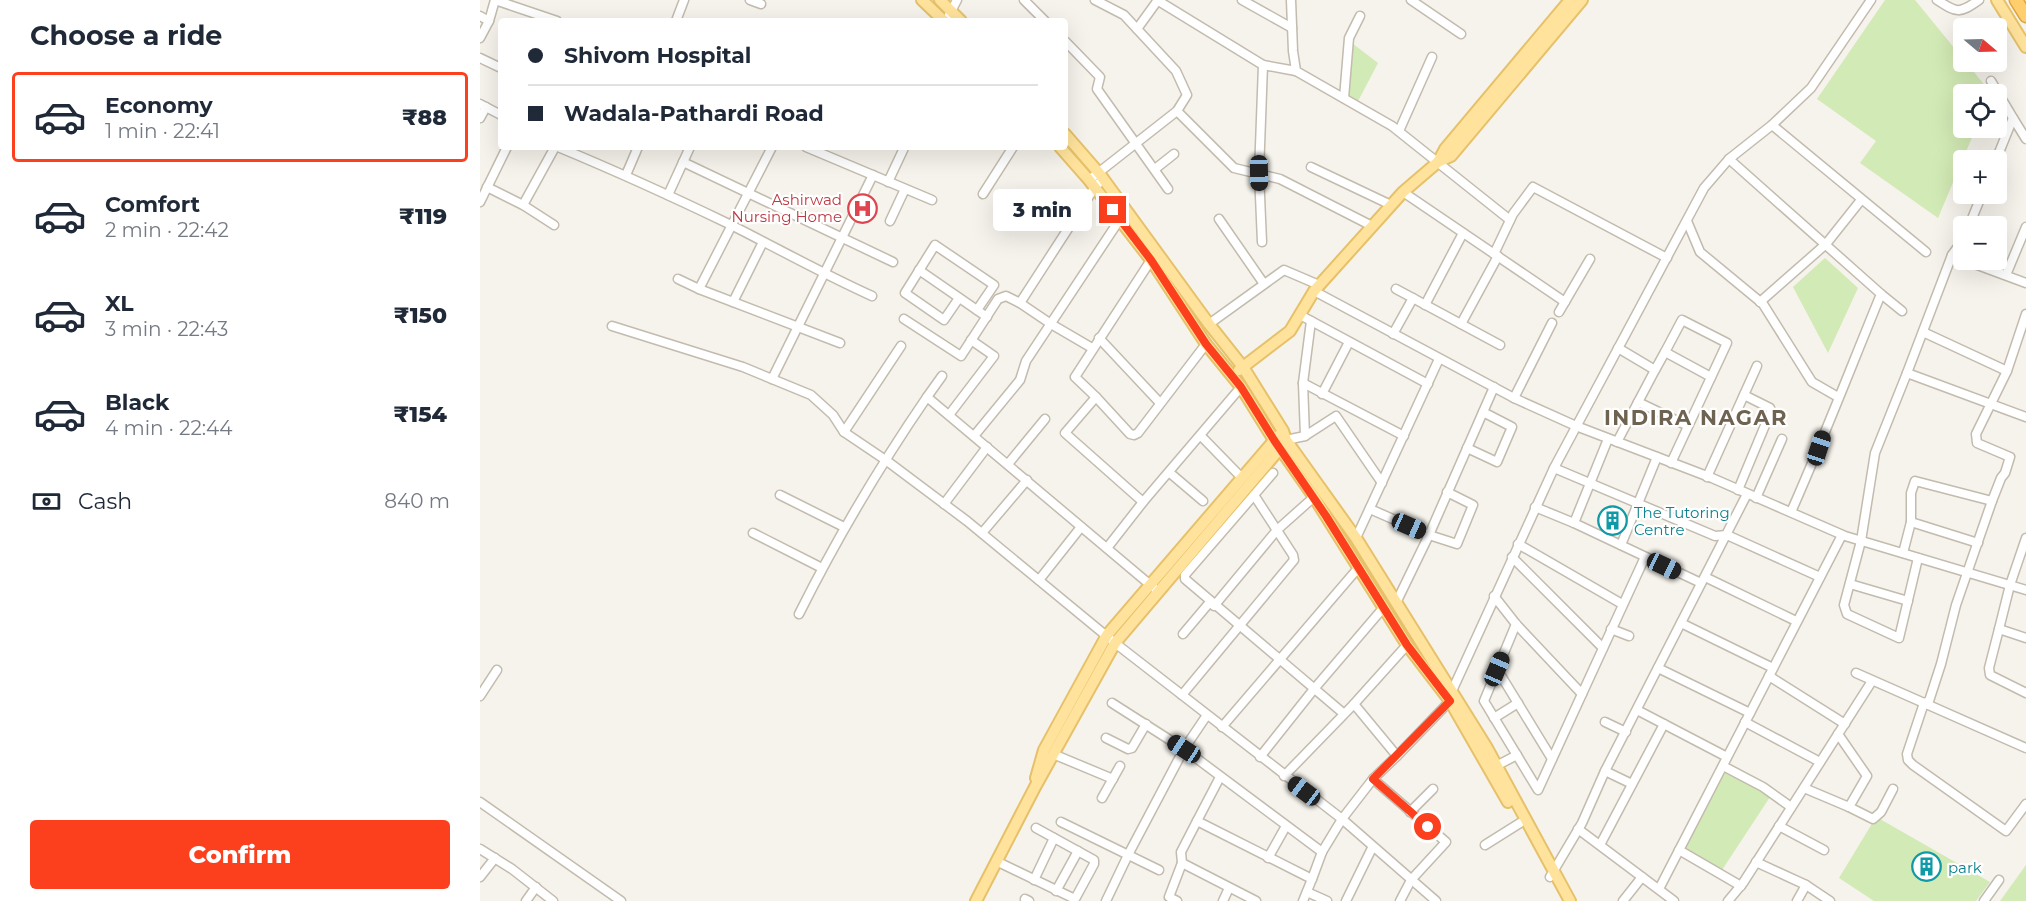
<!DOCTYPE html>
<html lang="en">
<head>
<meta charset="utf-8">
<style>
	body { margin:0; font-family:Montserrat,sans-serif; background:#f2f2f3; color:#1f2937; height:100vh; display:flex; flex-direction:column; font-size:22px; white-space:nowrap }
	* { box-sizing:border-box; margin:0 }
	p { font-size:20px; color:#747a83 }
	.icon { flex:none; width:33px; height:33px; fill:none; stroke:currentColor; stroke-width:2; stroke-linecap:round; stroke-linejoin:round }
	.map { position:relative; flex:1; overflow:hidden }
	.sheet { display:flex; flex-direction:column; background:#fff; width:480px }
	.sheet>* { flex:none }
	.top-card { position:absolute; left:18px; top:18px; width:570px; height:132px; border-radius:6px; box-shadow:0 6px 24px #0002; display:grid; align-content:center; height:132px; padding:0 30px; background:#fff }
	.needle { width:39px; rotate:109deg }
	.tools { position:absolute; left:1473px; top:18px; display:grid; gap:12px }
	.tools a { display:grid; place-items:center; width:54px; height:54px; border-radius:6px; background:#fff; box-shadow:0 6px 24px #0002; font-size:30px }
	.end { position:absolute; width:27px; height:27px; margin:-14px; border:8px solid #fc3f1d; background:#fff; box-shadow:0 0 0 3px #fff }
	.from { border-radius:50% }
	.bubble { position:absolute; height:42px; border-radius:6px; background:#fff; box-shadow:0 6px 24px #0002; font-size:20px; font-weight:800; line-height:42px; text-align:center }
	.car { position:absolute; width:18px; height:36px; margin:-18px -9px; border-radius:8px; box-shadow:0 0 4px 2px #0007; background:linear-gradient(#222 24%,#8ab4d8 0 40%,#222 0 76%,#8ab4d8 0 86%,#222 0) }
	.top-card b { display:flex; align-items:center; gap:21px; height:57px; font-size:22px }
	.top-card b+b { border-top:2px solid #e0e1e3 }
	.top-card i { width:15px; height:15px; background:#1f2937 }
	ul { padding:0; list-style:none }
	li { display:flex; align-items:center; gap:18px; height:90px; margin:0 12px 9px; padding:0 18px; border:3px solid transparent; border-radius:6px }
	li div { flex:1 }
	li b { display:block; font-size:22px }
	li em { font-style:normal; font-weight:800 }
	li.current { border-color:#fc3f1d }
	li>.icon { width:54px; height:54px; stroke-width:1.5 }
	h2 { padding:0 30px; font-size:27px; line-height:72px }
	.pay { display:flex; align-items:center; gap:15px; height:66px; padding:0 30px; font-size:22px }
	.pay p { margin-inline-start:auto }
	.cta { display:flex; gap:12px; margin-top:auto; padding:12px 30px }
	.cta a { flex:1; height:69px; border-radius:6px; background:#fc3f1d; color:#fff; font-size:24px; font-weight:800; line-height:69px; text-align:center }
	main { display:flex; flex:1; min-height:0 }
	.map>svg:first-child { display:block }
	.green { fill:#d2eab5 }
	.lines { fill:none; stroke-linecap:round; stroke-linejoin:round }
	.minor-casing { stroke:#c2bbae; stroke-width:11 }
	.major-casing { stroke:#e6c16a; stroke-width:14 }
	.highway-casing { stroke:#e0a43c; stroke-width:15 }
	.minor { stroke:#fff; stroke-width:8 }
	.major { stroke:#ffe39c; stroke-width:10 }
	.highway { stroke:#ffcf6e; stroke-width:12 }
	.route { stroke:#fc3f1d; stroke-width:8 }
	.labels { text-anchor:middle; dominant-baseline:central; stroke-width:4.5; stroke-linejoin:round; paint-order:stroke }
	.health-label { font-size:15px; fill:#be3a42; stroke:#fff; text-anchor:end }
	.culture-label { font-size:15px; fill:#0d838f; stroke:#fff; text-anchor:start }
	.district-label { font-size:21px; font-weight:bold; letter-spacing:1.5px; fill:#6e6250; stroke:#fff }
</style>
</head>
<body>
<main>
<section class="sheet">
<h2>Choose a ride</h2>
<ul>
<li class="current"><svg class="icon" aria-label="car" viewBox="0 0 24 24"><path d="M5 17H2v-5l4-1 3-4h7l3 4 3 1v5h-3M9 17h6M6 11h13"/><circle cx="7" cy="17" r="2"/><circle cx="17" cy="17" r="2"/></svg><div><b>Economy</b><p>1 min · 22:41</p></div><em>₹88</em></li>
<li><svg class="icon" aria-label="car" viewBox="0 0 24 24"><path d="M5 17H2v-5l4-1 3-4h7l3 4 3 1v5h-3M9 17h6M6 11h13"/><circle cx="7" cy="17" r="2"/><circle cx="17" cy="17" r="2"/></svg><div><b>Comfort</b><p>2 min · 22:42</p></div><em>₹119</em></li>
<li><svg class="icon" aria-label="car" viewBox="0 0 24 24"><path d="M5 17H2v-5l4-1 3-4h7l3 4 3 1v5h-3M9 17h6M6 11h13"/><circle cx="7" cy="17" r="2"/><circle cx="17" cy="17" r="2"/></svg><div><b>XL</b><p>3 min · 22:43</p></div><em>₹150</em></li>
<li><svg class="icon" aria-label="car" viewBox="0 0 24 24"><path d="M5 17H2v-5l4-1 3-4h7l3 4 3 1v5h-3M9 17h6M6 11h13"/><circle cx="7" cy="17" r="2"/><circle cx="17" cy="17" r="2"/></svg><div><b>Black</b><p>4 min · 22:44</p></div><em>₹154</em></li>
</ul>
<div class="pay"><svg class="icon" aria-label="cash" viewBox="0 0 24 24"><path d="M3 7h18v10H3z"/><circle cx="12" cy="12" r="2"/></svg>Cash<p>840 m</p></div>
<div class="cta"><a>Confirm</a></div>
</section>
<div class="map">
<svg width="1546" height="901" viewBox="0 0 1546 901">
	<rect width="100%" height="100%" fill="#f6f3ec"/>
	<g class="green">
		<polygon points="1405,0 1435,0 1511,93 1484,94 1484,128 1496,128 1458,218 1380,163 1396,141 1337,99"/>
		<polygon points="868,40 898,63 876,105 864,98"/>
		<polygon points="1345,258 1378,288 1348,353 1313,287"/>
		<polygon points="1247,769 1290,797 1242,870 1205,849"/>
		<polygon points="1400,819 1510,882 1496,901 1394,901 1359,878 1393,822 1397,823"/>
		<polygon points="1546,865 1546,901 1520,901"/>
	</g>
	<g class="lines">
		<defs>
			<g id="minor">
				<polyline points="15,0 77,21"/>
				<polyline points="270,0 281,4"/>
				<polyline points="544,0 565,21"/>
				<polyline points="677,0 783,65 816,71"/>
				<polyline points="762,0 812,28"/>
				<polyline points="811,0 813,51 816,71 912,126 1030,220"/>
				<polyline points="931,0 981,34"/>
				<path d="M1457,0C1477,13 1479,14 1499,0"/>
				<polyline points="469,15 477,0"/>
				<polyline points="0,16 9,21"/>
				<polyline points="196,21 204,0"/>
				<polyline points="657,29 678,0"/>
				<polyline points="0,38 9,21 15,0"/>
				<polyline points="585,41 620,77 617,89 688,189"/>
				<polyline points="0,58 21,68"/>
				<polyline points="1511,81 1533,118"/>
				<polyline points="864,98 869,38 880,16"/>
				<polyline points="0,104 21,115"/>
				<polyline points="697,111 754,168 800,179 892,226"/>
				<polyline points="0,118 6,107"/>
				<polyline points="1292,125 1446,252"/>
				<polyline points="919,131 952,57"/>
				<path d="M78,147C136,171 193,197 249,224C297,248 343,274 392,296"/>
				<polyline points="326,147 452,200"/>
				<path d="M1249,159L1401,294C1371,367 1343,440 1311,512"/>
				<polyline points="1516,160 1533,118 1546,139"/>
				<polyline points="203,162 413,262"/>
				<polyline points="831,167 911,205"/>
				<polyline points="675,169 694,154"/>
				<polyline points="146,175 158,147"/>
				<polyline points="609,180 697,111 707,95 696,71 644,15 615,0"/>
				<polyline points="408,182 424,148"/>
				<polyline points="7,187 43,205 74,225"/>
				<polyline points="923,192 1085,302"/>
				<polyline points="503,194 533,147"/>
				<polyline points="188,195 210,147"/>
				<polyline points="0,202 27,147"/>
				<polyline points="43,205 75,147"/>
				<polyline points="739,219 784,284"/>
				<polyline points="410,221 425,189"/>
				<polyline points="1207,221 1220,252 1283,304 1332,382 1358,397"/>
				<polyline points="1489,226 1502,194"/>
				<polyline points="782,242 779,173 783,65"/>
				<polyline points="1014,254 1033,214 1053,187 1187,258"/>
				<polyline points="1472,255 1484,238"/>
				<polyline points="1484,260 1546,283"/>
				<polyline points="439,270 507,317"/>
				<polyline points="1526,275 1546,227"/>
				<polyline points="198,279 219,289 360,343"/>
				<polyline points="219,289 292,147"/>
				<polyline points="916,289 1020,345"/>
				<polyline points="834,291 1034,398 1096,426 1232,478 1365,536 1546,590"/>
				<polyline points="1401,294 1422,311"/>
				<polyline points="479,298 464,320 425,293 455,245 514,285 497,310"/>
				<polyline points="253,302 283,242"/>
				<polyline points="1280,302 1346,244 1381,200"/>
				<polyline points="540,303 571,324 612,348"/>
				<polyline points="945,305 983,233"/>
				<polyline points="1079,312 1110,259"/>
				<polyline points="820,315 948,384"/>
				<polyline points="424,319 481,356 518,299 526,296 540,303 615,187 623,179"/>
				<polyline points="729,324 804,270 839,285"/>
				<polyline points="981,324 1018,256"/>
				<polyline points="132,326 263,367 331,395 353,415 364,432 407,461 487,521 635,643 862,819 842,852 704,749 727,715"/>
				<polyline points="1443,332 1527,371"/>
				<polyline points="913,334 933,298"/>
				<polyline points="619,338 680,403"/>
				<polyline points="1138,348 1175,370 1185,352 1231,377"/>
				<polyline points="1185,352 1202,320 1247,343 1191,463"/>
				<polyline points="1427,373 1472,255 1484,259"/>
				<polyline points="292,379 393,175"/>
				<polyline points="823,383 924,436"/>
				<polyline points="842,394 869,342"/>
				<polyline points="447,397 462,376"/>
				<polyline points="616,397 650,434 654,435 658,433 726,344"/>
				<polyline points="1034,398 1072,323"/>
				<polyline points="1158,402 1208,426"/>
				<polyline points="469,415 514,356 491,340"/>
				<polyline points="364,432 421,346"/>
				<polyline points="494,436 540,380 546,361 640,219"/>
				<polyline points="721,436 762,478"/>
				<polyline points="825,436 856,416 902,483"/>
				<polyline points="806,440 825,436 823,383 831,321"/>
				<polyline points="1137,442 1175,370"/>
				<polyline points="987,448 1017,462 1032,427 1003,412"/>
				<polyline points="528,464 565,419"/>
				<polyline points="1074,468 1235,536 1247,535 1340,577"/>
				<polyline points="690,473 723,501"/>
				<polyline points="793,473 705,575 705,579 863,713"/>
				<polyline points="1227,477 1277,366"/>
				<polyline points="1258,490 1291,411 1290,408 1264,395"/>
				<polyline points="300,495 364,527"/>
				<polyline points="1276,498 1302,439"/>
				<polyline points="663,502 585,433 616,397 595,377 671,260"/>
				<polyline points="464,504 507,447"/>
				<polyline points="1055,507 1094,523 1221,583"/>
				<polyline points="890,509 949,535 977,544 993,505 967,492"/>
				<polyline points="1431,522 1498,543"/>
				<polyline points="1094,523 1128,439"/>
				<polyline points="273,533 342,568"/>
				<polyline points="502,533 547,480"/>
				<polyline points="876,538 959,359"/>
				<polyline points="1038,544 1142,604"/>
				<polyline points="1141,545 1177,457"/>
				<polyline points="627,548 663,502 761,387"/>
				<polyline points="1423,553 1431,522 1431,493 1435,481 1512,501"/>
				<polyline points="1032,557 1123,648"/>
				<polyline points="1438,558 1419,638 1367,614 1364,605 1381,541 1395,453 1427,373 1546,417"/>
				<polyline points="1225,577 1316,621"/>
				<polyline points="559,580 601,527"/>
				<polyline points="1370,584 1428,601"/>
				<polyline points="1014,596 1036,624 1102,694 1165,557"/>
				<polyline points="916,603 949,535 1014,387"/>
				<polyline points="734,606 797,530 834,497"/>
				<path d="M319,614C357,538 399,467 447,397L674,588"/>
				<polyline points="1201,623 1293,668"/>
				<polyline points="1036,624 1004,701 1058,790 1102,694"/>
				<polyline points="1131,629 1149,636"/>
				<polyline points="1519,629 1530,585 1546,538"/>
				<polyline points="703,634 730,602"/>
				<polyline points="1546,638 1519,629 1509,668 1510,675 1546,693"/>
				<polyline points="1178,668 1270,713"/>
				<polyline points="1017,669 1072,759"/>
				<polyline points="1376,673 1444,703 1449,701 1461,664 1476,605 1512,501 1521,478 1525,473 1530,457 1497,443 1496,434 1527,371 1546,314"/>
				<polyline points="1289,676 1365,724"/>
				<polyline points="968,694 972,691 1074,468 1224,188 1249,159 1292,125 1331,88 1391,0"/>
				<polyline points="702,695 814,560 813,555 774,495"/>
				<polyline points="0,696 17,670"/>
				<polyline points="874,704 927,645"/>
				<polyline points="1157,710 1247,757"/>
				<polyline points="1014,718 1038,703"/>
				<polyline points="1125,722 1146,732"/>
				<polyline points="1265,722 1340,762"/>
				<polyline points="742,727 879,567"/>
				<polyline points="626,738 648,749 652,748 666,724"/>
				<polyline points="1546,748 1444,703 1427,754 1428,760 1433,765 1526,831 1546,804"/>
				<polyline points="573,754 633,779"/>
				<polyline points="917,756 970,701"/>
				<polyline points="780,757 834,689 904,607"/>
				<polyline points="1016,766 1037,755"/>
				<polyline points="1243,766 1283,787 1311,807"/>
				<polyline points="1125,771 1152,784"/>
				<polyline points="804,776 874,704 917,756 893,779 966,842 931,880 920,901"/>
				<polyline points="740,777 717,821 832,879 842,852"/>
				<polyline points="893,779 862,819 956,901"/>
				<polyline points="1324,788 1369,807 1387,776 1358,734"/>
				<polyline points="622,798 640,766"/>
				<polyline points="0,802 141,901"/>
				<polyline points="1369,807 1393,819 1401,812 1413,789"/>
				<polyline points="930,812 953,789"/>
				<polyline points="717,821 701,852 702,863 776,901"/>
				<polyline points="581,822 679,870"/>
				<polyline points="1299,826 1344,850"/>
				<polyline points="1098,829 1194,901"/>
				<polyline points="1005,845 1040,823"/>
				<polyline points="1120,845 1184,724"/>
				<polyline points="0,849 32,869 73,901"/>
				<polyline points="1199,850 1261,886"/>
				<polyline points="788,858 806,826"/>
				<polyline points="516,861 595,899 614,864 614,860 556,828"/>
				<polyline points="1276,862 1326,885 1317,901"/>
				<polyline points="0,877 15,858"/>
				<polyline points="1070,877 1102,823 1125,771 1267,494"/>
				<polyline points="554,880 574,838"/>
				<polyline points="1326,885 1350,901"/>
				<polyline points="1179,889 1362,535"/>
				<polyline points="576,891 598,851"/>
				<polyline points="827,892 847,901"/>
				<polyline points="545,899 549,901"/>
				<polyline points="46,901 56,887"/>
				<polyline points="626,901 648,855 704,749 632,703"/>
				<polyline points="697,901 689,897 702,863"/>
				<polyline points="743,901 749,888"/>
				<polyline points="823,901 832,879"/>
				<polyline points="866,901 892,848"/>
				<polyline points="1143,901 1162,877"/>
				<polyline points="1248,901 1263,883 1392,681"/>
				<polyline points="1504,901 1519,880"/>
			</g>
			<g id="major">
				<polyline points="442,0 464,21"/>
				<polyline points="460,0 481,21"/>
				<polyline points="1517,0 1546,47"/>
				<polyline points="585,134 619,173 729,324 763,367 803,431 806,440 876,538 1007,748 1090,901"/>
				<polyline points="580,147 609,180 671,260 726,344 761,387 794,440 834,497 927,645 970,701 1028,802"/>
				<polyline points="958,162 965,149 1090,0"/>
				<polyline points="759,370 810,331 834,291 923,192 958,162 971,156 1102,0"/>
				<polyline points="556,778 564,750 627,635 798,436"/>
				<polyline points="496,901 555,787 635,643 803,445"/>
			</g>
			<polyline id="highway" points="1536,0 1546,16"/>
		</defs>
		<use href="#minor" class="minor-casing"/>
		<use href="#major" class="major-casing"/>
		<use href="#highway" class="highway-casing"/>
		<use href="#minor" class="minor"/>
		<use href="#major" class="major"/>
		<use href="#highway" class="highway"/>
	</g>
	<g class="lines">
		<polyline class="route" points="633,210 671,260 726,344 761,387 794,440 846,516 927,645 970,701 893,779 948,827"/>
	</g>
	<defs>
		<symbol id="hospital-ring" viewBox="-11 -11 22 22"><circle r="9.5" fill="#fff" stroke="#e0444e" stroke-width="1.5"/><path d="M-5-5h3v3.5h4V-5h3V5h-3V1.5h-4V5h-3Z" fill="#e0444e"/></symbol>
		<symbol id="building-ring" viewBox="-11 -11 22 22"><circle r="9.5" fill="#fff" stroke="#0f9aa8" stroke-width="1.5"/><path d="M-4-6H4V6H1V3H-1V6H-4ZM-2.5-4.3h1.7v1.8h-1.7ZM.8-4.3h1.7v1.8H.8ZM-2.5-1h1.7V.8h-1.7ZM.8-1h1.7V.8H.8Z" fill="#0f9aa8"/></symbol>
	</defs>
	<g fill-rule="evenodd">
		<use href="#hospital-ring" x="366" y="192" width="33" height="33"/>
		<use href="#building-ring" x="1116" y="504" width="33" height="33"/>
		<use href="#building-ring" x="1430" y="850" width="33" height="33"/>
	</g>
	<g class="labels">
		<g class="health-label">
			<text x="362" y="199">Ashirwad<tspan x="362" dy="17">Nursing Home</tspan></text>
		</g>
		<g class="culture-label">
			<text x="1154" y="512">The Tutoring<tspan x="1154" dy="17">Centre</tspan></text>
			<text x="1468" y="867">park</text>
		</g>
		<g class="district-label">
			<text x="1216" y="417">INDIRA NAGAR</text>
		</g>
	</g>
</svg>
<div class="tools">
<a><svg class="needle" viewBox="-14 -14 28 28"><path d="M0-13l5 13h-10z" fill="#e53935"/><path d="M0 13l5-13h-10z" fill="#747a83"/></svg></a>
<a><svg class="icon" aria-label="locate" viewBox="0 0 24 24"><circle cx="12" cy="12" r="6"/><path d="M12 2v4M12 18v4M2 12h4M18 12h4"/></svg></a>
<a>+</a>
<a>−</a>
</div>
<i class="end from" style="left:948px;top:827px"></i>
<i class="end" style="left:633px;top:210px"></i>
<div class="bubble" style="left:513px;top:189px;width:99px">3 min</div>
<i class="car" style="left:779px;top:173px;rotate:179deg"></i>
<i class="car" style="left:1339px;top:448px;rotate:18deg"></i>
<i class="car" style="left:929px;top:526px;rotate:114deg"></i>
<i class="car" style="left:1184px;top:566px;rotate:115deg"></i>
<i class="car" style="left:1017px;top:669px;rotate:23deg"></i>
<i class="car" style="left:704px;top:749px;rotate:303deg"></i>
<i class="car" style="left:824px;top:791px;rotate:307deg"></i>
<div class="top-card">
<b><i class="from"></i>Shivom Hospital</b>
<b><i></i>Wadala-Pathardi Road</b>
</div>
</div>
</main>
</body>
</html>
